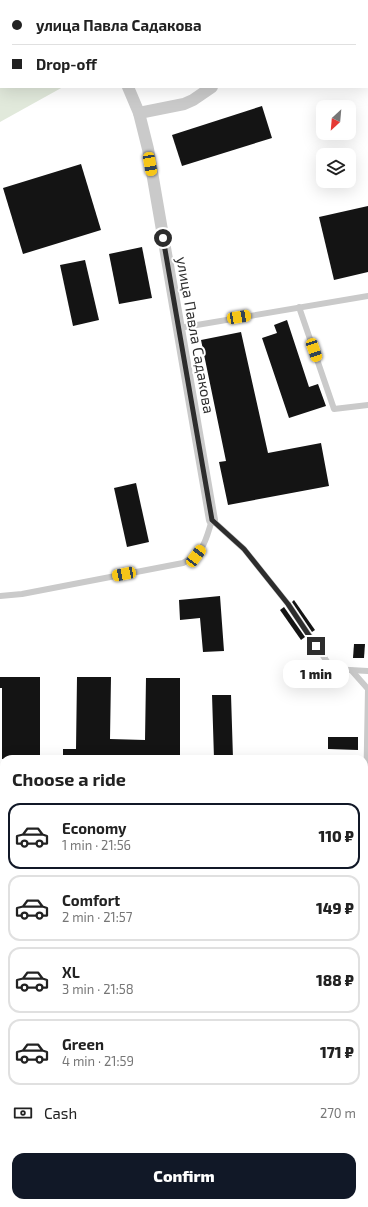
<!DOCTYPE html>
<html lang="en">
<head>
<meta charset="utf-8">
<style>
	body { margin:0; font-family:"Exo 2",sans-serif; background:#f6f6f6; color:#222; height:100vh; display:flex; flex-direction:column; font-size:15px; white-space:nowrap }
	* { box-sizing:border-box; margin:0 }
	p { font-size:13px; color:#767676 }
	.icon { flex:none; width:22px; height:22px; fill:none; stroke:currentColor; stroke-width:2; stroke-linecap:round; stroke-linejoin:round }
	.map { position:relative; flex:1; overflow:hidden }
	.details { position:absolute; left:0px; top:755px; width:368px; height:452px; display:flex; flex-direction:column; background:#fff; border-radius:12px 12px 0 0; box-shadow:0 4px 16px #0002 }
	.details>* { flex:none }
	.banner { position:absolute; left:0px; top:0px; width:368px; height:88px; box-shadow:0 4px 16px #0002; display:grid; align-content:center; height:88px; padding:0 12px; background:#fff }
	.needle { width:26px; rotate:206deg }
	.fabs { position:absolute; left:316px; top:100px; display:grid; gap:8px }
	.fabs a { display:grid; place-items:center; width:40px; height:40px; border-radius:8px; background:#fff; box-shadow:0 4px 16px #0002; font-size:20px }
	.end { position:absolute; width:18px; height:18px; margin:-9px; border:5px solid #2d2d2d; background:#fff; box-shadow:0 0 0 2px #fff }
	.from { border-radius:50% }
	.bubble { position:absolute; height:28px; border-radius:12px; background:#fff; box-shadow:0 4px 16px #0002; font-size:13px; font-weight:800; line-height:28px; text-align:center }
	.car { position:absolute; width:12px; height:24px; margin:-12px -6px; border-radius:5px; box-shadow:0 0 3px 1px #0007; background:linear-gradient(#f5c518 24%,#345 0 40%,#f5c518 0 76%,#345 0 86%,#f5c518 0) }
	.banner b { display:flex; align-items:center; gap:14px; height:38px; font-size:15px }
	.banner b+b { border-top:1px solid #e0e0e0 }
	.banner i { width:10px; height:10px; background:#222 }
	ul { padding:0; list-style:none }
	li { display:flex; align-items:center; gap:12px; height:66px; margin:0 8px 6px; padding:0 4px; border:2px solid #e0e0e0; border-radius:12px }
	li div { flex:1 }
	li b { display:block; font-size:15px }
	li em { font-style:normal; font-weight:800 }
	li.active { border-color:#111827 }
	li>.icon { width:36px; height:36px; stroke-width:1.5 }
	h2 { padding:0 12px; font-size:18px; line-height:48px }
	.pay { display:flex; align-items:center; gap:10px; height:44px; padding:0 12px; font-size:15px }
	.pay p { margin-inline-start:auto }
	.primary-button { display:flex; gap:8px; margin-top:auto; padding:8px 12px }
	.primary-button a { flex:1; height:46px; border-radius:12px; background:#111827; color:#fff; font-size:16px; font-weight:800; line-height:46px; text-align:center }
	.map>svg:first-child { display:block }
	.green { fill:#e1e9db }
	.building { fill:#141414 }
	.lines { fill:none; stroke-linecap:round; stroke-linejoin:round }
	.service { stroke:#cacaca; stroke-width:6 }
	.minor { stroke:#cacaca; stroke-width:12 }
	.route { stroke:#2d2d2d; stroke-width:5 }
	.labels { text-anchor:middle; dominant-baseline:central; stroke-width:4; stroke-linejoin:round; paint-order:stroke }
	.street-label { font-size:15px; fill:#2d2d2d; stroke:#fff }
</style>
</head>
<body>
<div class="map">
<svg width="368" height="1207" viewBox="0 0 368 1207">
	<rect width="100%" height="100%" fill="#fff"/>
	<polygon class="green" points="0,0 66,1 1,1 1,87 63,87 0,122"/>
	<g class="building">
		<polygon points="262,106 272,138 182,166 172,135"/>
		<polygon points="81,164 101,230 23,254 3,188"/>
		<polygon points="368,206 368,272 334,280 319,217"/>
		<polygon points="142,247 152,298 119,304 109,254"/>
		<polygon points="85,260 99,320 73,326 60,265"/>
		<polygon points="287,320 309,387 318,384 326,406 289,418 262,338 277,333 274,325"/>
		<polygon points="241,332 268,453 321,443 329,486 228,505 219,462 226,461 201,340"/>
		<polygon points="136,483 149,542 127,547 114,488"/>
		<polygon points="220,596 224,651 203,652 200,618 180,620 179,600"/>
		<polygon points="294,600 315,630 312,632 292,602"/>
		<polygon points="284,607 305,637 301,640 280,610"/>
		<polygon points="354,644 365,644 364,658 353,658"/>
		<polygon points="0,677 40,677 40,759 2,759 2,688 0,688"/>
		<polygon points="77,677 111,677 110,739 145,740 146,678 180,678 180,759 63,759 63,749 76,749"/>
		<polygon points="212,695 231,695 233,759 214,759"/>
		<polygon points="328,737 358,737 358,750 328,749"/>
	</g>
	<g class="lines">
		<g class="service">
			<polyline points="299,307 334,409 368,405"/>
			<polyline points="179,328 368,296"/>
			<path d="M0,596L22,594L183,563C205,551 205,542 212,520L244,549L288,604L332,669L368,671"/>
			<polyline points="352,671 368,689 366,798 368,804"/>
			<polyline points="0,1115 4,1119"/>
			<polyline points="87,1203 91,1207"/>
		</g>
		<g class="minor">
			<polyline points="89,0 90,1"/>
			<polyline points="247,0 247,1"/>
			<polyline points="128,87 139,113 148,149 212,520"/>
			<polyline points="139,113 184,104 193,100 212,87"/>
		</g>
	</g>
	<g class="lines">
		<polyline class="route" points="163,238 212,520 244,549 288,604 316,646"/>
	</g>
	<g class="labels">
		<g class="street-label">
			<text transform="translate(196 335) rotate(80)">улица Павла Садакова</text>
		</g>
	</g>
</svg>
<div class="fabs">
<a><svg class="needle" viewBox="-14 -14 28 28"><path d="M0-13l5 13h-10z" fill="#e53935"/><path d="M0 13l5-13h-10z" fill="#767676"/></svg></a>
<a><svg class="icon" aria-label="layers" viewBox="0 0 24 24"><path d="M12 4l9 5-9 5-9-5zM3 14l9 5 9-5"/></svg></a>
</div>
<i class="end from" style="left:163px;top:238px"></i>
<i class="end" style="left:316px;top:646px"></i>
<div class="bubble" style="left:283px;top:660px;width:66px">1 min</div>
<i class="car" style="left:150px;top:164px;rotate:170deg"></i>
<i class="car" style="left:239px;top:317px;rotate:80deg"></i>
<i class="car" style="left:314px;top:350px;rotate:161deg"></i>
<i class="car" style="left:196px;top:556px;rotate:37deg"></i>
<i class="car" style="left:124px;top:574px;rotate:259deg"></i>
<div class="banner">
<b><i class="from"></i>улица Павла Садакова</b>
<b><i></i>Drop-off</b>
</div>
<section class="details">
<h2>Choose a ride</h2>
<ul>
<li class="active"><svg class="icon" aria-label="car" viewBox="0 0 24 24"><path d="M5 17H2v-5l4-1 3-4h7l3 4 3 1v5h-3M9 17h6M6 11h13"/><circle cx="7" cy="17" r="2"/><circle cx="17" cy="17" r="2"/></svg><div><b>Economy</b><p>1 min · 21:56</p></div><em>110 ₽</em></li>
<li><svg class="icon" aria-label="car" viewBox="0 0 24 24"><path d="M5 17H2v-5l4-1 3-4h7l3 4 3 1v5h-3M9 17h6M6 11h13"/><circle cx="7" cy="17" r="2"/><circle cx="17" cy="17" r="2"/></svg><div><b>Comfort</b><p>2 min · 21:57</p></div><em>149 ₽</em></li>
<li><svg class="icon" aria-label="car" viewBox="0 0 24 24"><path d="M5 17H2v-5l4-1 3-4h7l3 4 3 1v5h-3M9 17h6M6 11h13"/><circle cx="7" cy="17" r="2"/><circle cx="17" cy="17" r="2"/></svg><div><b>XL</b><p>3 min · 21:58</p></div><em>188 ₽</em></li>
<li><svg class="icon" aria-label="car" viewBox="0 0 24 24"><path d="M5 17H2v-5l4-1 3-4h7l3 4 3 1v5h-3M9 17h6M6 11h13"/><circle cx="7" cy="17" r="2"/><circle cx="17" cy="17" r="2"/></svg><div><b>Green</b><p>4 min · 21:59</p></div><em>171 ₽</em></li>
</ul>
<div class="pay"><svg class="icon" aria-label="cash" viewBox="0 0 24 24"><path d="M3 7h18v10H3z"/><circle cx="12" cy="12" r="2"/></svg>Cash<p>270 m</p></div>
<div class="primary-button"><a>Confirm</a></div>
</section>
</div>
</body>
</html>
